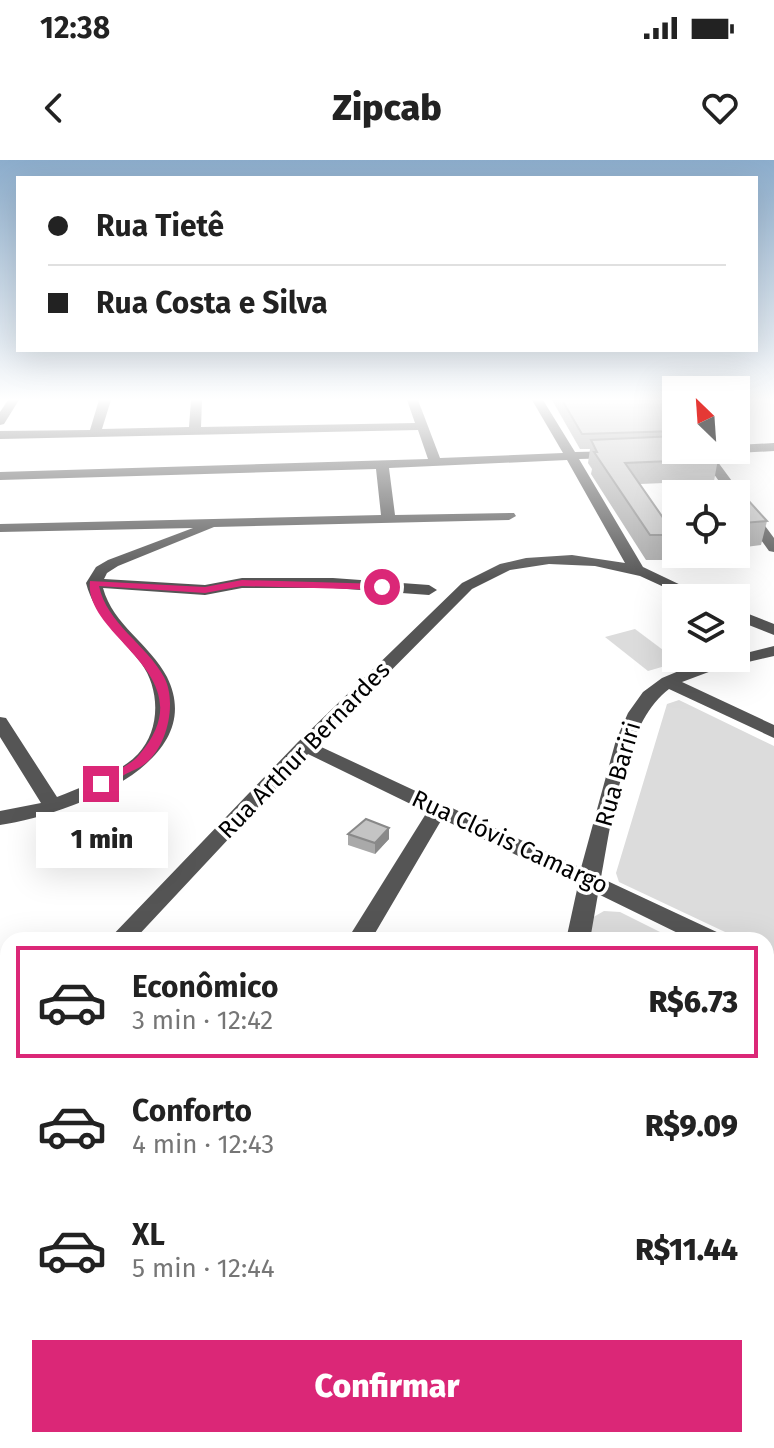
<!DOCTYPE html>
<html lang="pt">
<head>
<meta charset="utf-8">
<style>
	body { margin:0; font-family:"Fira Sans",sans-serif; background:#f2f2f2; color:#222; height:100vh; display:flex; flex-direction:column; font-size:30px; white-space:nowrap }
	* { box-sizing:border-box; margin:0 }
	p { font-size:26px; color:#767676 }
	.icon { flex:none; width:44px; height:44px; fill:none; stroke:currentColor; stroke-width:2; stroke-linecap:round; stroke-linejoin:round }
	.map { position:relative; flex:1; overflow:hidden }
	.drawer { position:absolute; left:0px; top:772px; width:774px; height:516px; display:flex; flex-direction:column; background:#fff; border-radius:24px 24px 0 0; box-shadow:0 8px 32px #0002 }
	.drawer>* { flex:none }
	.hud { position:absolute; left:16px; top:16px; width:742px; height:176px; border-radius:0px; box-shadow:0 8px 32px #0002; display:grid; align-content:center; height:176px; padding:0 32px; background:#fff }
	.needle { width:52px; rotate:335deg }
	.controls { position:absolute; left:662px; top:216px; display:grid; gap:16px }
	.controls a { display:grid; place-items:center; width:88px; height:88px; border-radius:0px; background:#fff; box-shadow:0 8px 32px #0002; font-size:40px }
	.end { position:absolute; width:36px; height:36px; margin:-18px; border:10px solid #db2777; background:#fff; box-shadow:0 0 0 4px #fff }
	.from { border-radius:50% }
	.bubble { position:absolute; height:56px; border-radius:0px; background:#fff; box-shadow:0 8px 32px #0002; font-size:26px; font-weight:800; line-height:56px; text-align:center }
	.hud b { display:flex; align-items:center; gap:28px; height:76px; font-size:30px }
	.hud b+b { border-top:2px solid #e0e0e0 }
	.hud i { width:20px; height:20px; background:#222 }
	ul { padding:14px 0 0; list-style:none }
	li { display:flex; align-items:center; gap:24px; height:112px; margin:0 16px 12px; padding:0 16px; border:4px solid transparent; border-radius:0px }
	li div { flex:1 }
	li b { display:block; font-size:30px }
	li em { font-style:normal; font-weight:800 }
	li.on { border-color:#db2777 }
	li>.icon { width:72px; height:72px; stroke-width:1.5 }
	.action { display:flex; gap:16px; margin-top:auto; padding:16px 32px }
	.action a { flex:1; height:92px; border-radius:0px; background:#db2777; color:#fff; font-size:32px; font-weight:800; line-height:92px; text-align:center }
	.status { display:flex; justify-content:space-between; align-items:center; height:56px; padding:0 40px; background:#fff; direction:ltr }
	.status svg { height:22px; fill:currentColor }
	header { display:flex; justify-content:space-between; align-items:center; height:104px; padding:0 32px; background:#fff; font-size:36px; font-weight:800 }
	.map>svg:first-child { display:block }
	.green { fill:#dcdcdc }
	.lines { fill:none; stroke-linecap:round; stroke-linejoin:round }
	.minor { fill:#555; fill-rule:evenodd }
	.wall { fill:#a9a9a9 }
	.shaded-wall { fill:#898989 }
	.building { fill:#c4c4c4; stroke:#898989; stroke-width:2 }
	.route { fill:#db2777 }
	.labels { text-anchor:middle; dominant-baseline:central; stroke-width:7; stroke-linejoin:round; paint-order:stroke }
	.street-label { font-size:24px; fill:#000; stroke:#fff }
</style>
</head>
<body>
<div class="status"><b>12:38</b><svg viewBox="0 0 49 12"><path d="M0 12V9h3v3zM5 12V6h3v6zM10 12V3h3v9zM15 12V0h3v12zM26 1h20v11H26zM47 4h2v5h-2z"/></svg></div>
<header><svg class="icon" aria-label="back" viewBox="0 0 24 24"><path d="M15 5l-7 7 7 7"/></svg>Zipcab<svg class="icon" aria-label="heart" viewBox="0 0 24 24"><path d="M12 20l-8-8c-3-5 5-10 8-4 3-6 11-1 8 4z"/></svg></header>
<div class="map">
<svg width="774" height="1288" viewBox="0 0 774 1288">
	<rect width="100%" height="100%" fill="#fff"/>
	<g class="green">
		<polygon points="635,469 679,502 648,511 605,477"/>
		<polygon points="679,540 774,586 774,794 766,792 766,780 742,780 619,722 616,713 667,544"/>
		<polygon points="604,751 620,752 676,780 585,780 590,759"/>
		<polygon points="470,1280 731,1280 730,1288 469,1288"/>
	</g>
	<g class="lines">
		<g class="minor">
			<polygon points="8,240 19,240 4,264 0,265 0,252"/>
			<path d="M99,240H111L102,269L189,267L191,240H202L201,267L415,263L407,240H418L440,298L563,293L532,240H543L575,292L619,291V297L615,298L579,299L643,407L708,438H688L640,416L595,406L549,404L510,410L472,429L317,585L581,708L616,580L628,553L643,532L662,518L686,508L774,486V496L714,510L682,522L774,565V578L669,529C624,562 611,664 601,718L721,774L725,780H692L598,734L590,780H566L578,725L442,659L371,780H347L427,652L308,594L134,780H108L298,582L462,423L500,404L526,398L572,395L625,403L567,300L389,308L395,355L514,353L516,356L509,360L214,367L118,406L107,413L104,419L205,425L242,418H333L429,425L437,430L429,435L333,428H242L205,435L103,428C113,465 150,484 167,517C211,606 61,656 0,665V651L41,643L0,577V557L6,558L57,637C82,627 119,614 138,594C161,569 160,529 141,503C120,476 95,457 86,423L96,407L108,400L193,368L0,372V364L381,355L376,309L0,320V312L428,299L418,270L0,279V271L90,270Z"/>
			<polygon points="774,283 774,291 736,293 731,290 736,290 736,285"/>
			<polygon points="697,290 709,290 774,378 774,392 769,391 736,345 736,334 728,334"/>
			<polygon points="736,449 774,464 774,475 736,460"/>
			<polygon points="766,796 774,799 774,818 766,815"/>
			<polygon points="8,886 8,913 0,916 0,889"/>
			<polygon points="0,1215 8,1218 8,1256 0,1252"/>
			<polygon points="33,1280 72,1280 75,1288 36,1288"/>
			<polygon points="466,1280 500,1280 499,1288 465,1288"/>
		</g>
	</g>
	<g class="wall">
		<polygon points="552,240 669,240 676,247 676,290 718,299 714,321 640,324 675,375 670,400 646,400 591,314 592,309 588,303 590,289 580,289"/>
		<polygon points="737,328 767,361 761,385 738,388 736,385 736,334 710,334 711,329"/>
		<polygon points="389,668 389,679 375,694 348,685 348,674"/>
	</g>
	<polygon class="shaded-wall" points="389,668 389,679 375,694 375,683"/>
	<g class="building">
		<polygon points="562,240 669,240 676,247 676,271 582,274"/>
		<polygon points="676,276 676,290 710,290 718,299 625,303 675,375 650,375 594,292 597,292 591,280"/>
		<polygon points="737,328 767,361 743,363 736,356 736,334 716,334 711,329"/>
		<polygon points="366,659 389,668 375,683 348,674"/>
	</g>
	<linearGradient id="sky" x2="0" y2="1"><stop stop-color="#8cadcc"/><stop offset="0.57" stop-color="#fff"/><stop offset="1" stop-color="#fff" stop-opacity="0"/></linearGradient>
	<rect width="774" height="420" fill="url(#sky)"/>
	<path class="route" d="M242,420L382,424L387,427L382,430L242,426L205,433L99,426C107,464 146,484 164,517C177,541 168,585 146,603C140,608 131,611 124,615C115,621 107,628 97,627V621C109,614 130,606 139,595C209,514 83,479 90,421L205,427Z"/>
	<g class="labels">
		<g class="street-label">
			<text transform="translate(304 590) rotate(-46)">Rua Arthur Bernardes</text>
			<text transform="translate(618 614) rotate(-74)">Rua Bariri</text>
			<text transform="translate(510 682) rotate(25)">Rua Clóvis Camargo</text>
		</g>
	</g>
</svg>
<div class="controls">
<a><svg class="needle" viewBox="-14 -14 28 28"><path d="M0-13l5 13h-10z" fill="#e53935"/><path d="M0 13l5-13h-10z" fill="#767676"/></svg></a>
<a><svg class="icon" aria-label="locate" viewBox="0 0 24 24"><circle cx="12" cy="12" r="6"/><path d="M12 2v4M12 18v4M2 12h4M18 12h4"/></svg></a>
<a><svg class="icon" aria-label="layers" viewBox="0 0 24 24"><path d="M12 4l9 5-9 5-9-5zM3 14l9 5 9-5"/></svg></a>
</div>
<i class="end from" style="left:382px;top:427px"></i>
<i class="end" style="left:101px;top:624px"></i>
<div class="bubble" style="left:36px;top:652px;width:132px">1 min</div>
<div class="hud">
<b><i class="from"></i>Rua Tietê</b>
<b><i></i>Rua Costa e Silva</b>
</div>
<section class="drawer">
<ul>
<li class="on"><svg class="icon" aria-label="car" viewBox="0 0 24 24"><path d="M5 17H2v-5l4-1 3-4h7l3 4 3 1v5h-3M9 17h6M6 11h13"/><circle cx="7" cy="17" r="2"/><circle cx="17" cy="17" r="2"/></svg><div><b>Econômico</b><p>3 min · 12:42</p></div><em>R$6.73</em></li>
<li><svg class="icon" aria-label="car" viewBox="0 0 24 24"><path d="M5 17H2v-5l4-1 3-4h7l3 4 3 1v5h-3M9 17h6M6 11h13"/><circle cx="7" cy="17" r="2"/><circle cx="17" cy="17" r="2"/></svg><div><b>Conforto</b><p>4 min · 12:43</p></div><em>R$9.09</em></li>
<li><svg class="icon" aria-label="car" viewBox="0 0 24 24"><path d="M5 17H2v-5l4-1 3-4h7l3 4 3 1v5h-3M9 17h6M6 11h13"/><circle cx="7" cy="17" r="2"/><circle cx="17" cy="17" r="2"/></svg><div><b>XL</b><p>5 min · 12:44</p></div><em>R$11.44</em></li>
</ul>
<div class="action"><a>Confirmar</a></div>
</section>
</div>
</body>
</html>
